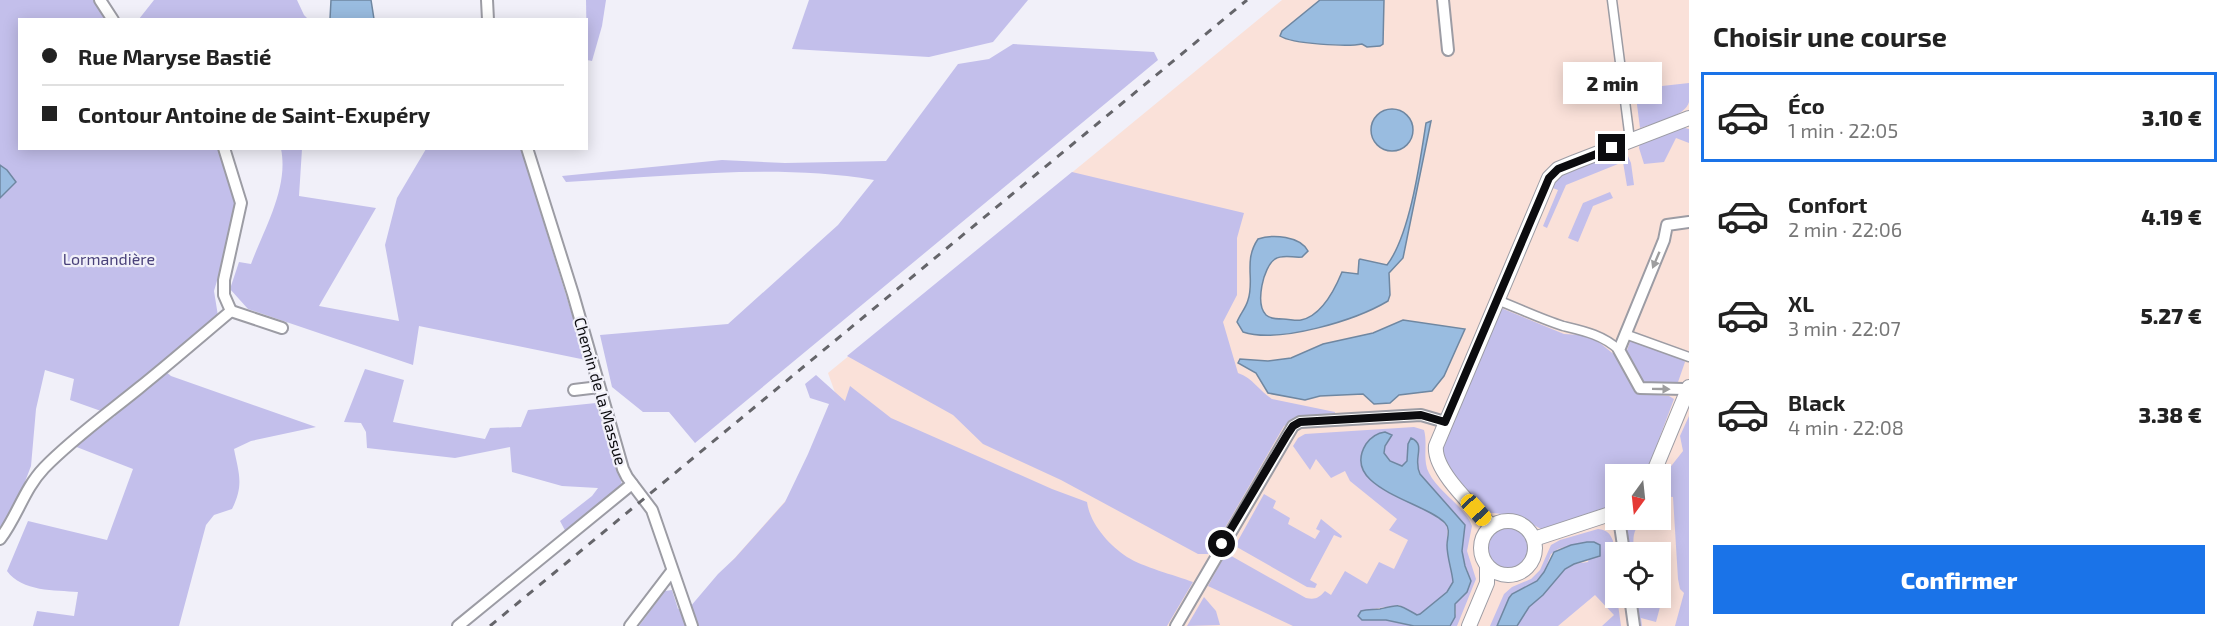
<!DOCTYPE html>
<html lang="fr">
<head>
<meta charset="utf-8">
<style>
	body { margin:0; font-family:"Exo 2",sans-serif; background:#f6f6f6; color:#222; height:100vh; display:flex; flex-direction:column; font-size:22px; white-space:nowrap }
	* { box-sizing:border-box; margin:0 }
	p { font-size:20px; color:#767676 }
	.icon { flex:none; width:33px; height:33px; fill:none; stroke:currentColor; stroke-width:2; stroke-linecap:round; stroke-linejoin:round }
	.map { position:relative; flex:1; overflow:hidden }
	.drawer { display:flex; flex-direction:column; background:#fff; width:540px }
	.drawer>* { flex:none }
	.hud { position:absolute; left:18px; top:18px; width:570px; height:132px; border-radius:0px; box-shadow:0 3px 15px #0003; display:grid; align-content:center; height:132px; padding:0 24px; background:#fff }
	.needle { width:39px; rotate:195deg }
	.fabs { position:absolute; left:1605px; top:464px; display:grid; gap:12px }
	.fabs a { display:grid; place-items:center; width:66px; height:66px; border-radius:0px; background:#fff; box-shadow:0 3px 15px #0003; font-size:30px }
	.end { position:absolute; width:27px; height:27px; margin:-14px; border:8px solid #0c0c0f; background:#fff; box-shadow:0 0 0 3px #fff }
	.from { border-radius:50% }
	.bubble { position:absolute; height:42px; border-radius:0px; background:#fff; box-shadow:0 3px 15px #0003; font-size:20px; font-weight:800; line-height:42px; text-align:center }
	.car { position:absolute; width:18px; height:36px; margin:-18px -9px; border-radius:8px; box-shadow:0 0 4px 2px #0007; background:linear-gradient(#f5c518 24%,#345 0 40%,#f5c518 0 76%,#345 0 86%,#f5c518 0) }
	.hud b { display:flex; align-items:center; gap:21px; height:57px; font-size:22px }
	.hud b+b { border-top:2px solid #e0e0e0 }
	.hud i { width:15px; height:15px; background:#222 }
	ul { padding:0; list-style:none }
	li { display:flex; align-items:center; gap:18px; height:90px; margin:0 12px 9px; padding:0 12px; border:3px solid transparent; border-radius:0px }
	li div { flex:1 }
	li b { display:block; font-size:22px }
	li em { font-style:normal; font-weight:800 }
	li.selected { border-color:#1a73e8 }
	li>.icon { width:54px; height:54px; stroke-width:1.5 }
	h2 { padding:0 24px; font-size:27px; line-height:72px }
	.action { display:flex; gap:12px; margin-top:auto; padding:12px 24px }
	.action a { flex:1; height:69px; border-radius:0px; background:#1a73e8; color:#fff; font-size:24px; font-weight:800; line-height:69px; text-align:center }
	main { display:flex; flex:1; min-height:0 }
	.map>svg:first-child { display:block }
	.education { fill:#fae1d9; fill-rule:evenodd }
	.green { fill:#c3bfeb }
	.water { fill:#99bce0; stroke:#6f87a1; stroke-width:1.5 }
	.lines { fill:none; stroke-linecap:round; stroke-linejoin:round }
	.pedestrian-casing { stroke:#9c9ca4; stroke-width:11 }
	.minor-casing { stroke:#9c9ca4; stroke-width:14 }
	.tertiary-casing { stroke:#9c9ca4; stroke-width:16 }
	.pedestrian { stroke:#fff; stroke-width:8 }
	.minor { stroke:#fff; stroke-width:10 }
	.tertiary { stroke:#fff; stroke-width:14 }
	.rail { stroke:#65656a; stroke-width:3; stroke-dasharray:8 8; stroke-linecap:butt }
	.oneway { fill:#9e9e9f }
	.route { stroke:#0c0c0f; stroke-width:8 }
	.labels { text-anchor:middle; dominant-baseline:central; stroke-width:4.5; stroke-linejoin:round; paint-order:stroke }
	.park-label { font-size:16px; fill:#49417a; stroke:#f1f0f9 }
	.street-label { font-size:16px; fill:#0c0c0f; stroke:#f1f0f9 }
</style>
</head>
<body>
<main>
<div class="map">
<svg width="1689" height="626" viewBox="0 0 1689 626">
	<rect width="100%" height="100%" fill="#f1f0f9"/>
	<path class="education" d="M1282,0H1689V626H700L693,605L803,481L838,401L828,373ZM1616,474H1660V519H1616ZM1616,552H1660V597H1616Z"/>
	<g class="green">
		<path d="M0,0H93L105,19L20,20V148L221,149L236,203L226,250L214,291L218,316L159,366L171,376L316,427L251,441L234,449C239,474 244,485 232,509L214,515L206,525L179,626H33L37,611L74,616L78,592C55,590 22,592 7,571L28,521L107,540L133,469L74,446L115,416L70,400L74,379L45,370L36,409L31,466L12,516L0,534Z"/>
		<polygon points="154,0 297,0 304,15 308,19 139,19"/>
		<polygon points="586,0 606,0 602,26 592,61 587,60"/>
		<polygon points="809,0 1028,0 993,42 929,57 792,49"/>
		<path d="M1013,44L1154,52L1158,60L695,443L669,412H643L612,387L600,335L728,324L838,225L874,180C773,163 667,177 566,182L562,176L722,160L785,163L886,161L958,64L989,59Z"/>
		<path d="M1689,83C1689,89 1689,96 1689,102C1686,116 1652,124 1640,128L1635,89Z"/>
		<polygon points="1681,127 1689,129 1689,143 1676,138 1664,162 1644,164 1639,148 1640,142"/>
		<polygon points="1624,147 1631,163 1634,185 1627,186 1623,162 1566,185 1547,228 1543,226 1558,190 1550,187 1555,178 1564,172"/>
		<path d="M281,149H302L299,196L376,208L319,306L399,321L385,245L397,198L426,149H521L586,360L419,326L413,365L248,309L230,289L239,262L251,264C264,229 289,187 281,149Z"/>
		<path d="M1072,172L1244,213L1237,238V295L1223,322L1238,373C1253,378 1259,391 1272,399L1335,412V415L1302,417L1284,426L1212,550L1208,554H1198L1061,480L983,444L953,415L847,356Z"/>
		<polygon points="1610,192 1613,198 1593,206 1578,242 1568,238 1583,203"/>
		<polygon points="1501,308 1564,334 1581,335 1595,339 1616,356 1636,393 1669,396 1674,399 1646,474 1616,474 1615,504 1551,528 1541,529 1517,516 1485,512 1444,465 1441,445"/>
		<path d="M1631,339L1683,359L1685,362L1677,385L1645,386C1636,376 1636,362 1626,353Z"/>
		<polygon points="365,369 404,380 393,422 485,439 490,428 521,427 528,410 596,403 622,484 617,497 568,536 560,521 592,496 598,488 562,486 512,472 510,447 455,458 367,448 366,432 361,423 344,422"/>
		<path d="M816,375L845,401L850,386L891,418L1052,489L1087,502C1090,524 1109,545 1127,557C1143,567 1174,575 1193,582L1167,626H639L665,591L672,590L678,609L690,607L718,574L735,558L785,502L808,454L829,404L810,398L805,384Z"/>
		<polygon points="1689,416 1689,626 1675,626 1684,593 1680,589 1678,579 1673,497 1664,496 1661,500 1661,479 1683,451 1680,436"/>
		<path d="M1414,427L1424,430C1428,444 1422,460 1429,473C1439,493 1464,505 1472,526L1467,551L1476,579L1457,626H1450L1456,613L1455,604L1464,595L1468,571C1458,557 1463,540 1465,525L1420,474L1416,466L1419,449L1408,444L1407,461L1402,466L1390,461L1384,453L1385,446L1368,442C1338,491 1423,498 1445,524C1450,529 1446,539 1447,546C1447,558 1452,570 1453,582L1447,592L1420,614L1417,615L1399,605L1366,610L1362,620H1386L1414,626H1293L1208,586L1226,553L1306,598C1315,600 1319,598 1325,591L1331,595L1345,571L1367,584L1379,562L1394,569L1408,540L1389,530L1397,519L1350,481L1345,471L1331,478L1316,459L1310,470L1293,446L1298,438L1305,434Z"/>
		<polygon points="1264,494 1276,501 1273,508 1290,518 1288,524 1315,539 1320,531 1316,529 1321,519 1342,536 1341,538 1334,535 1310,580 1317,584 1315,588 1307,587 1235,546"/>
		<path d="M1629,519H1645C1632,529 1633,537 1634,552H1628L1627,525Z"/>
		<circle cx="1507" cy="548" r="21"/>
		<path d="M1598,529C1607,530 1610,533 1613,541L1616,597H1617L1621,626H1602L1614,615L1595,595L1558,626H1517L1529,607L1543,595L1565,569L1574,564L1588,562L1594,542L1571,545L1558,549L1551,554L1544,572L1537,581L1509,598L1497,626H1490L1504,594L1512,587L1531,579L1540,570L1551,545L1560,540Z"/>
		<polygon points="1664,592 1656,622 1641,618 1642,626 1639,626 1635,597 1660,597 1661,593"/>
		<polygon points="1204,597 1216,611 1220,625 1187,626"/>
	</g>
	<g class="water">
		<polygon points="331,0 371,0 374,19 330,19"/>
		<path d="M1320,0H1384L1383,44L1380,46L1367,47L1362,44C1348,47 1292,44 1280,36L1282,31Z"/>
		<circle cx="1392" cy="130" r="21"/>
		<path d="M1431,121L1403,258L1389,273L1390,295L1388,301C1356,320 1279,344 1243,332L1237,322C1240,314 1246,308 1248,300C1255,280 1243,261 1258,239C1273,234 1300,236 1308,251L1302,257C1293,258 1283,254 1275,259C1263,267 1255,304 1266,315C1270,319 1277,319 1283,319C1289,319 1296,321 1301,320C1321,316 1335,289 1342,272L1358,274L1359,260L1360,259L1387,265C1410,235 1420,162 1426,123Z"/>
		<polygon points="0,165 7,170 16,182 0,198"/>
		<polygon points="1403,320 1465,329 1444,376 1432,391 1399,395 1390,403 1374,404 1363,394 1320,396 1305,400 1268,393 1256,373 1238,363 1240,359 1268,361 1291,358 1323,344 1373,333"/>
		<path d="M1385,432L1392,435L1385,446L1384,453L1390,461L1402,466L1407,461L1408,444L1411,438C1427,445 1412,458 1420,474L1465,525L1462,551L1465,566L1471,581L1467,592L1455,604V617L1450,626H1414L1386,620H1362L1358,616L1361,611C1368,609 1374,610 1380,609C1401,604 1398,604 1417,615L1420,614L1447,592L1453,582C1452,570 1447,558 1447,545C1447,538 1451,529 1445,523C1424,501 1339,488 1366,444C1371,437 1377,433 1385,432Z"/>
		<polygon points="1587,542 1594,542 1600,545 1600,556 1574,564 1565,569 1543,595 1529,607 1517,626 1497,626 1509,598 1512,594 1537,581 1544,572 1554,552 1571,545"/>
	</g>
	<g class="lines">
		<defs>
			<g id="pedestrian">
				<polyline points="1612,0 1630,140"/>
				<path d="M1497,300C1518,308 1541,319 1563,326C1584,331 1603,335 1619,350"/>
				<polyline points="1625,334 1689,357"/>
			</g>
			<g id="minor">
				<polyline points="100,0 113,20"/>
				<polyline points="487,0 488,20"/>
				<polyline points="1443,0 1448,50"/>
				<polyline points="527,148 573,294 623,469 627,477 652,510 692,626"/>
				<polyline points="231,311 282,328"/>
				<polyline points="1684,389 1640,388 1619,350 1664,240 1667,225 1689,222"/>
				<polyline points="574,390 599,387"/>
				<polyline points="1619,519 1624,552"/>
				<path d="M0,539C17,517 24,489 44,468C72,439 107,414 139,388C170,363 200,337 231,311L224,295V280L241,203L224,148"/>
				<polyline points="1630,597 1634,626"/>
				<polyline points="458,626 632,484"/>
				<polyline points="630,626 672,571"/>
				<polyline points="1176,626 1293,426 1300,422 1421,415 1445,422"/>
			</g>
			<g id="tertiary">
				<polyline points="1653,474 1689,387"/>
				<circle cx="1508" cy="548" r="27"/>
				<path d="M1491,526C1475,508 1433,471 1436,446L1549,178L1558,169L1575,162L1689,118"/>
				<polyline points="1534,539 1616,512"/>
				<polyline points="1469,626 1487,583 1487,566"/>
			</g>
		</defs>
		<use href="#pedestrian" class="pedestrian-casing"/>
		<use href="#minor" class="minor-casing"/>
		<use href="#tertiary" class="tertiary-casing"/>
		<use href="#pedestrian" class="pedestrian"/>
		<use href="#minor" class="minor"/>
		<use href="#tertiary" class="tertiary"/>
		<polyline class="rail" points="490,626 1247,0"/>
	</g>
	<defs><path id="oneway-solid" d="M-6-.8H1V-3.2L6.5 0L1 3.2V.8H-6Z" transform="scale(1.5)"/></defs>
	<g class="oneway">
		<use href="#oneway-solid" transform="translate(1656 260) rotate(113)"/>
		<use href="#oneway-solid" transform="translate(1661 389) rotate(1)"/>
	</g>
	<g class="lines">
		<polyline class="route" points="1222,544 1287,435 1293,426 1300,422 1421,415 1445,422 1549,178 1558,169 1612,148"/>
	</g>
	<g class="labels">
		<g class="park-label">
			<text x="109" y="258">Lormandière</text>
		</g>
		<g class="street-label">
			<text transform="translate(601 391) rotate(74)">Chemin de la Massue</text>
		</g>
	</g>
</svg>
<div class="fabs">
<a><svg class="needle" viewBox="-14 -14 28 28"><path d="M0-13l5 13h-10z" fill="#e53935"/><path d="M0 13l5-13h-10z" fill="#767676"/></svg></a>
<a><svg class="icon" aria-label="locate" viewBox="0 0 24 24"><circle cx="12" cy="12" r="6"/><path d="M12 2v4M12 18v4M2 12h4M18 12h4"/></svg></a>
</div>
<i class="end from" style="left:1222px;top:544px"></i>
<i class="end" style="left:1612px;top:148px"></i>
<div class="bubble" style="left:1563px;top:62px;width:99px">2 min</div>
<i class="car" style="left:1476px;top:510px;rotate:138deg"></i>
<div class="hud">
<b><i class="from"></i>Rue Maryse Bastié</b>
<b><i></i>Contour Antoine de Saint-Exupéry</b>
</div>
</div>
<section class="drawer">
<h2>Choisir une course</h2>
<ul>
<li class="selected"><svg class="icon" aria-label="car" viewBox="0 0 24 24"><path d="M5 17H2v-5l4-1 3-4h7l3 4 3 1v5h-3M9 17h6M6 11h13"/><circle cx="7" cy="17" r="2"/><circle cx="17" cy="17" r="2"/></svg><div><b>Éco</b><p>1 min · 22:05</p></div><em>3.10 €</em></li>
<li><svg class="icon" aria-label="car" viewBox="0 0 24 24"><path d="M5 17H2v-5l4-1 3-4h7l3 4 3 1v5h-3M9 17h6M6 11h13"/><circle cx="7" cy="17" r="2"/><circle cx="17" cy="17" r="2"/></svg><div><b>Confort</b><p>2 min · 22:06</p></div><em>4.19 €</em></li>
<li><svg class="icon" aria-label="car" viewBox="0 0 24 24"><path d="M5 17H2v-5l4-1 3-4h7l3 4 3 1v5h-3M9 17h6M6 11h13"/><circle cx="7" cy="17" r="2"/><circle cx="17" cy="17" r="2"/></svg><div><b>XL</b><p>3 min · 22:07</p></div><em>5.27 €</em></li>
<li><svg class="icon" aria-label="car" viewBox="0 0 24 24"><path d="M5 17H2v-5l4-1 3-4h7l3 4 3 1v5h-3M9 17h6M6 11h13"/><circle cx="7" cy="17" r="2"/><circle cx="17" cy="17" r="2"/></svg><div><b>Black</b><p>4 min · 22:08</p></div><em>3.38 €</em></li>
</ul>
<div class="action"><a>Confirmer</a></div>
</section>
</main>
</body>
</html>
